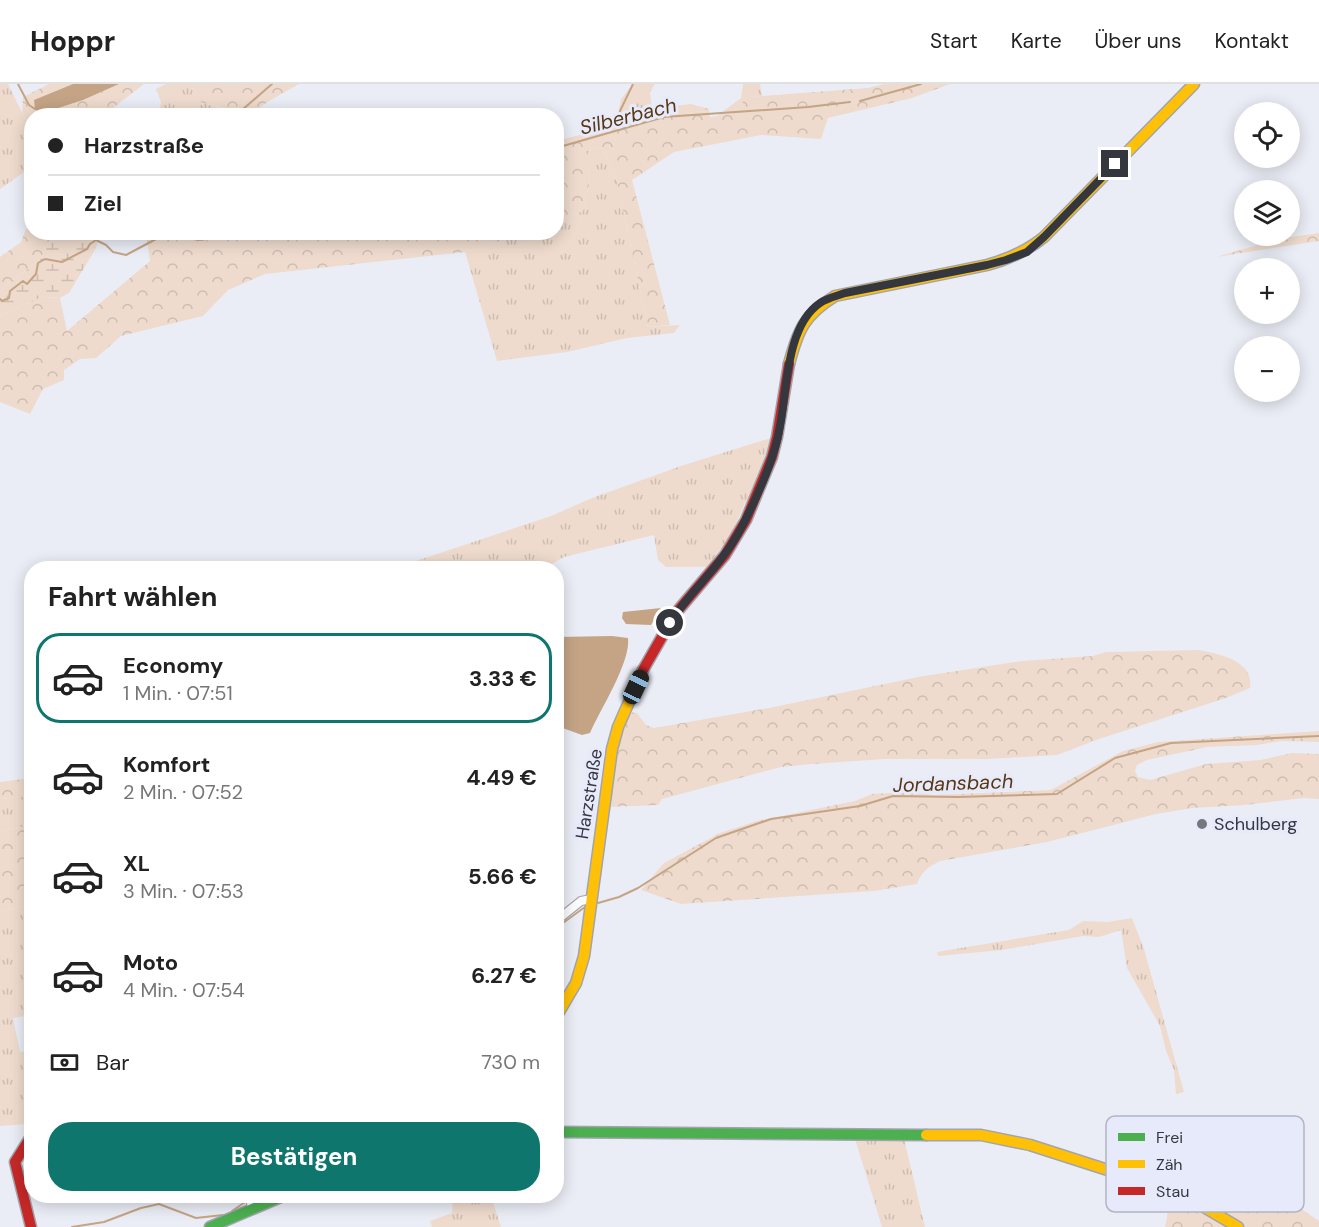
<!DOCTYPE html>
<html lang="de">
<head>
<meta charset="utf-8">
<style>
	body { margin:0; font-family:"DM Sans",sans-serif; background:#f6f6f6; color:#222; height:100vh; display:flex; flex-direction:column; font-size:22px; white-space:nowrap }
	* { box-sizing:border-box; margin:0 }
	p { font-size:20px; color:#767676 }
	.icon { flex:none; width:33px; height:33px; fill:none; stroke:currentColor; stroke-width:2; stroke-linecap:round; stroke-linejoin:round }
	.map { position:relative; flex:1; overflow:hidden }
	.panel { position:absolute; left:24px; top:477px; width:540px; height:642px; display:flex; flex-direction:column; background:#fff; border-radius:24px; box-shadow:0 3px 15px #0003 }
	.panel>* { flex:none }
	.guide { position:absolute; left:24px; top:24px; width:540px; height:132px; border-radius:24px; box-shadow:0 3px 15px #0003; display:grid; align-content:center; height:132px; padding:0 24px; background:#fff }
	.controls { position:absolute; left:1234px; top:18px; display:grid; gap:12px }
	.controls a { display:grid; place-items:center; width:66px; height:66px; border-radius:50%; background:#fff; box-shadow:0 3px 15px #0003; font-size:30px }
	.end { position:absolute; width:27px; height:27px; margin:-14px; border:8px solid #35373f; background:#fff; box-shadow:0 0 0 3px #fff }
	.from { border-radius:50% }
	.car { position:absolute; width:18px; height:36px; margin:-18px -9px; border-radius:8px; box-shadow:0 0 4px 2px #0007; background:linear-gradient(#222 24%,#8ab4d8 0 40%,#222 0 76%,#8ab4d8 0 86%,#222 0) }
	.guide b { display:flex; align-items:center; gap:21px; height:57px; font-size:22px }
	.guide b+b { border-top:2px solid #e0e0e0 }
	.guide i { width:15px; height:15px; background:#222 }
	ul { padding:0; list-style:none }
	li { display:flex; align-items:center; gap:18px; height:90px; margin:0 12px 9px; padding:0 12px; border:3px solid transparent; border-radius:24px }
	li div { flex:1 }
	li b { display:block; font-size:22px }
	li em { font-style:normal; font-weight:700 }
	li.selected { border-color:#0f766e }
	li>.icon { width:54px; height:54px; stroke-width:1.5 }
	h2 { padding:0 24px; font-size:27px; line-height:72px }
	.pay { display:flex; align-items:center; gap:15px; height:66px; padding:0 24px; font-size:22px }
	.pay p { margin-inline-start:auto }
	.cta { display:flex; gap:12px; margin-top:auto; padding:12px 24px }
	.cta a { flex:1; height:69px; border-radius:24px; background:#0f766e; color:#fff; font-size:24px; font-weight:700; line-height:69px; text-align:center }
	header { display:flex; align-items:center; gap:36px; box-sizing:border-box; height:84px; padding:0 30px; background:#fff; border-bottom:2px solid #e0e0e0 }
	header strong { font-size:28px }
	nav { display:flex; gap:33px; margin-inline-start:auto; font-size:21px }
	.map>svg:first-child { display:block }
	.grass { fill:url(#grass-tufts) }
	.forest { fill:url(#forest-crowns) }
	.wetland { fill:url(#wetland-marsh) }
	.water { fill:#c4a485 }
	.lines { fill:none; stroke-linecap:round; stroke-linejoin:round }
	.stream { stroke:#c4a485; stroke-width:2 }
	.street-casing { stroke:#a2a4ac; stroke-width:10 }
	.fast-casing { stroke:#a2a4ac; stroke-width:13 }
	.slow-casing { stroke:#a2a4ac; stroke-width:13 }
	.jam-casing { stroke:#a2a4ac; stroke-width:13 }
	.street { stroke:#fcfcfe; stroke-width:8 }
	.fast { stroke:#4caf50; stroke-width:10 }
	.slow { stroke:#ffc107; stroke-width:10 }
	.jam { stroke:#c62828; stroke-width:10 }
	.route { stroke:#35373f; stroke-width:8 }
	.poi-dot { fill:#75777f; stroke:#e6eafb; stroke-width:2 }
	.labels { text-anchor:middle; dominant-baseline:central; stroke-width:6; stroke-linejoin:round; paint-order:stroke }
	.street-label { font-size:18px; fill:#35373f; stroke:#e6eafb }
	.poi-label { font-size:18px; fill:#35373f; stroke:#e6eafb; text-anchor:start }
	.water-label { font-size:20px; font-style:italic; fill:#583711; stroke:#e6eafb }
	.key { fill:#e6eafb; stroke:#b1b4c3; stroke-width:1.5 }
	.key-label { font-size:16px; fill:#35373f }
</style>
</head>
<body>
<header>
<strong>Hoppr</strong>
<nav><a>Start</a><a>Karte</a><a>Über uns</a><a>Kontakt</a></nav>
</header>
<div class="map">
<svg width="1319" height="1143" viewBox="0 0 1319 1143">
	<defs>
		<pattern id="grass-tufts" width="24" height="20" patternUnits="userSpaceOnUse" patternTransform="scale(1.5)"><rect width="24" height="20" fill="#eedbcd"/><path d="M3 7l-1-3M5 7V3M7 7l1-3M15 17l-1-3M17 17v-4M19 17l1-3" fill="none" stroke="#cdbdb1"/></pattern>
		<pattern id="forest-crowns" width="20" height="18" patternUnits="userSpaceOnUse" patternTransform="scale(1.5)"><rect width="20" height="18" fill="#eedbcd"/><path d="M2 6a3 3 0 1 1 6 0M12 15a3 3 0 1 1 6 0" fill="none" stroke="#cdbdb1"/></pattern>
		<pattern id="wetland-marsh" width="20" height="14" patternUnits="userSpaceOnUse" patternTransform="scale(1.5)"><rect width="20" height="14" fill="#eedbcd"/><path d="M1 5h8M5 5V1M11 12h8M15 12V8" fill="none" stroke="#cdbdb1"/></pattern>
	</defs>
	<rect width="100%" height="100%" fill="#ebedf6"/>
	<g class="grass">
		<polygon points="0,0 8,0 31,47 31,83 0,105"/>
		<polygon points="166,0 191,0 196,17 229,26 222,31 159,31 161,18 156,5"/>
		<polygon points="633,0 655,0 650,8 652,25 691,20 709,25 709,27 653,31 616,40 621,15"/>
		<polygon points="743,0 760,0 762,12 747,13 732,30 717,32 741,14"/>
		<polygon points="602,63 617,97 648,243 680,241 674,249 627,254 567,268 497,277 465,168 487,163 525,149 556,148 557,137 583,127 590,96 586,67"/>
		<polygon points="774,353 754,407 745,419 730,454 706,483 666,483 658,476 654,451 564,473 545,484 395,484 551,432 592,414 681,382"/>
		<polygon points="31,712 31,741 0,748 0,715"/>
		<polygon points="31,820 31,931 13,934 20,968 31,966 31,1034 27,1040 0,1042 0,828"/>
		<polygon points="1132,834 1144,865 1184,1008 1176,1010 1174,986 1166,967 1160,942 1127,884 1121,846 1099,853 1083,852 1002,866 938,872 937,868 1069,846 1083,837 1108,838"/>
		<polygon points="855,1055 908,1055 905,1059 925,1143 882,1143"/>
		<polygon points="453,1112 491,1112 501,1143 432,1143 430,1137 452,1129"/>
	</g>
	<g class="forest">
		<polygon points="49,0 73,0 35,16 40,30 83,16 119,0 144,0 104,31 32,32 31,47 22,28 23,13"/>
		<polygon points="191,0 299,0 269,17 249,31 222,31 228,25 196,17"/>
		<polygon points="884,0 950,0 912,14 828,34 821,55 761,51 674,68 632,96 670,241 648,243 617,97 602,63 586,67 590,96 583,127 557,137 557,57 653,31 709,27 710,33 732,30 747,13 868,4"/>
		<polygon points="31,144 32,148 64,149 48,159 40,176 0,206 0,173 21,158 26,145"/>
		<polygon points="146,149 525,149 487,163 465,168 265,190 228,206 203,232 121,252 96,274 80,275 64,286 64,296 43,305 30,330 0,318 0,232 42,213 60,214 67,247 150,177"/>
		<polygon points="1319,149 1319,157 1216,173 1283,154"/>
		<path d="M1199,566C1219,570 1255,577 1250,604L1226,614L1099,655L1057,671L988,675H885L811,680L781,683L662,715L658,721L608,723C612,687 615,662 631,628L637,629L646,641L654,644L769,624L918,593L1022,577L1093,572L1106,568Z"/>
		<path d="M1319,647V658L1281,657L1257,661L1207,663L1147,676L1137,681L1135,687L1138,693L1150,696L1206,680L1260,676L1292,669L1319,670V715L1304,714L1245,721L1192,724L1156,730L1047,758L940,777C928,783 922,787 917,800L874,807L681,820L641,806L664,779L720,749L757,737L855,717L872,710L910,708L933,711L1051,706L1123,667L1158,658Z"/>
		<polygon points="31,694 31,712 0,715 0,698"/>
		<polygon points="31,741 31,820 0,828 0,748"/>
		<polygon points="1174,1100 1234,1126 1293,1102 1303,1126 1319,1137 1319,1143 1165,1143 1169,1122 1165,1111"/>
	</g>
	<polygon class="wetland" points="64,149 93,149 98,156 96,164 69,209 60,214 42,213 0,232 0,206 40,176 48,159"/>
	<g class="water">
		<polygon points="73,0 119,0 83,16 40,30 35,25 34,16"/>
		<polygon points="661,524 651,541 626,540 622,534 623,528"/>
		<path d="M612,552L628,554C631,578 600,626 590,649L582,651L557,642V553Z"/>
	</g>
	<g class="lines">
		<g class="stream">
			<polyline points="18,0 29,21 35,25"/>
			<polyline points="860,17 921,0"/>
			<polyline points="235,32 272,0"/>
			<polyline points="619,45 620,27 633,0"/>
			<polyline points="556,64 664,33 808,23 850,18"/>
			<polyline points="152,148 153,156"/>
			<path d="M0,215L2,217L9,214L10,207L23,197L27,200L36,190L38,179L45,175L62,178L87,165L90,160L96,156L106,161L113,168L126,171L158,154L185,151C198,161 214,153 229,148"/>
			<polyline points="598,819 619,813 638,804 716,754 771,735 860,722 893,712 958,713 1057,710 1115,674 1171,659 1319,652"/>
			<polyline points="556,844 585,823"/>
			<polyline points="232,1127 254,1112"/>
			<polyline points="72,1143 104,1138 141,1124 159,1120 196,1134 223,1131"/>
		</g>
		<defs>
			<g id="street">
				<polyline points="556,837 581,817 591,815"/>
				<polyline points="250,1112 252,1126"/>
			</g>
			<g id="fast">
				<polyline points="556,1048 926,1051"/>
				<polyline points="210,1143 283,1112"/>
			</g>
			<g id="slow">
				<path d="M789,280C798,246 804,231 835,212L987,181C1009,175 1027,167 1044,153L1194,0"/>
				<polyline points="556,933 576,899 584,872 612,665 618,643 643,586"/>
				<polyline points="926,1051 981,1051 1030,1061 1167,1105 1192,1116 1238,1143"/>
			</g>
			<g id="jam">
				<polyline points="643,586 675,530 725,471 746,436 772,373 777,353 789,280"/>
				<polyline points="31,1143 15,1078 32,1051"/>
			</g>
		</defs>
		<use href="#street" class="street-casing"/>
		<use href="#fast" class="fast-casing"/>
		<use href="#slow" class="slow-casing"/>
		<use href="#jam" class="jam-casing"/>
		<use href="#street" class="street"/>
		<use href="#fast" class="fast"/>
		<use href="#slow" class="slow"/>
		<use href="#jam" class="jam"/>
	</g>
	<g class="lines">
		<path class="route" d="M670,539C685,514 707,495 724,471C738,453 748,432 757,411C767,389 776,366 780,342C787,306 786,242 820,219C827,214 837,212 845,209L987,181L1006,176L1027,168L1044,153L1115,80"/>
	</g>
	<circle class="poi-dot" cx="1202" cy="740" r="6"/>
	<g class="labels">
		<g class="street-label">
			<text transform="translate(589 710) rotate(-81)">Harzstraße</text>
		</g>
		<g class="poi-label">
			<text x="1214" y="740">Schulberg</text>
		</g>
		<g class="water-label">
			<text transform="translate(628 32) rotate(-14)">Silberbach</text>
			<text transform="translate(953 699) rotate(-2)">Jordansbach</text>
		</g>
	</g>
	<rect x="1106" y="1032" width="198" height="96" rx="9" class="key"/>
	<rect x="1118" y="1049" width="27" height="8" fill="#4caf50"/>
	<rect x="1118" y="1076" width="27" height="8" fill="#ffc107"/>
	<rect x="1118" y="1103" width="27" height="8" fill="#c62828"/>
	<g class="key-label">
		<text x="1156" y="1059">Frei</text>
		<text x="1156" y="1086">Zäh</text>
		<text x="1156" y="1113">Stau</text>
	</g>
</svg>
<div class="controls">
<a><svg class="icon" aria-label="locate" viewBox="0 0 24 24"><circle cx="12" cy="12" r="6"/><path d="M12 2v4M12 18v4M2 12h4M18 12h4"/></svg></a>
<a><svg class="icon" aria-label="layers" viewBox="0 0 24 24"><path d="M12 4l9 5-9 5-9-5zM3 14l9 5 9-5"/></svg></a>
<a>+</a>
<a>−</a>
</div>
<i class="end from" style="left:670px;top:539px"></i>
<i class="end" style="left:1115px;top:80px"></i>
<i class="car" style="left:636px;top:603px;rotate:25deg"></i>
<div class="guide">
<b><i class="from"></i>Harzstraße</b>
<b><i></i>Ziel</b>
</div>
<section class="panel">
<h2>Fahrt wählen</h2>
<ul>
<li class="selected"><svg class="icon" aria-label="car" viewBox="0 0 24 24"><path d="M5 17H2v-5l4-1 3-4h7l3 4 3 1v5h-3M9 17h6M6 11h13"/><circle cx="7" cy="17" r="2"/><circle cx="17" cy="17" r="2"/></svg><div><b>Economy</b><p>1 Min. · 07:51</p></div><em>3.33 €</em></li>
<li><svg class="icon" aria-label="car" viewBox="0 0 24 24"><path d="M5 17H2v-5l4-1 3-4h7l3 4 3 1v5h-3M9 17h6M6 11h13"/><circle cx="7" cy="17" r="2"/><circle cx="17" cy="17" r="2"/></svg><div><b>Komfort</b><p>2 Min. · 07:52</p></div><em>4.49 €</em></li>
<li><svg class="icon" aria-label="car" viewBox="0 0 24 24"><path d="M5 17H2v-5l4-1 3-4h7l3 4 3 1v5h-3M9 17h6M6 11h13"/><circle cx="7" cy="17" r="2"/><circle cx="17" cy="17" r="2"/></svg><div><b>XL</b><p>3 Min. · 07:53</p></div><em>5.66 €</em></li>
<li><svg class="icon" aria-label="car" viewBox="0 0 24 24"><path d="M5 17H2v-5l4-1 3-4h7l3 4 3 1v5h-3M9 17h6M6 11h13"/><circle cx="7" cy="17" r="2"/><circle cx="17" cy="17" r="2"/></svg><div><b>Moto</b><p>4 Min. · 07:54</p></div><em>6.27 €</em></li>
</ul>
<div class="pay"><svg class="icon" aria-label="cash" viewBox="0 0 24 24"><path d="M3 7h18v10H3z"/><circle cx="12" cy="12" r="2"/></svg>Bar<p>730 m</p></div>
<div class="cta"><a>Bestätigen</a></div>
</section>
</div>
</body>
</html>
